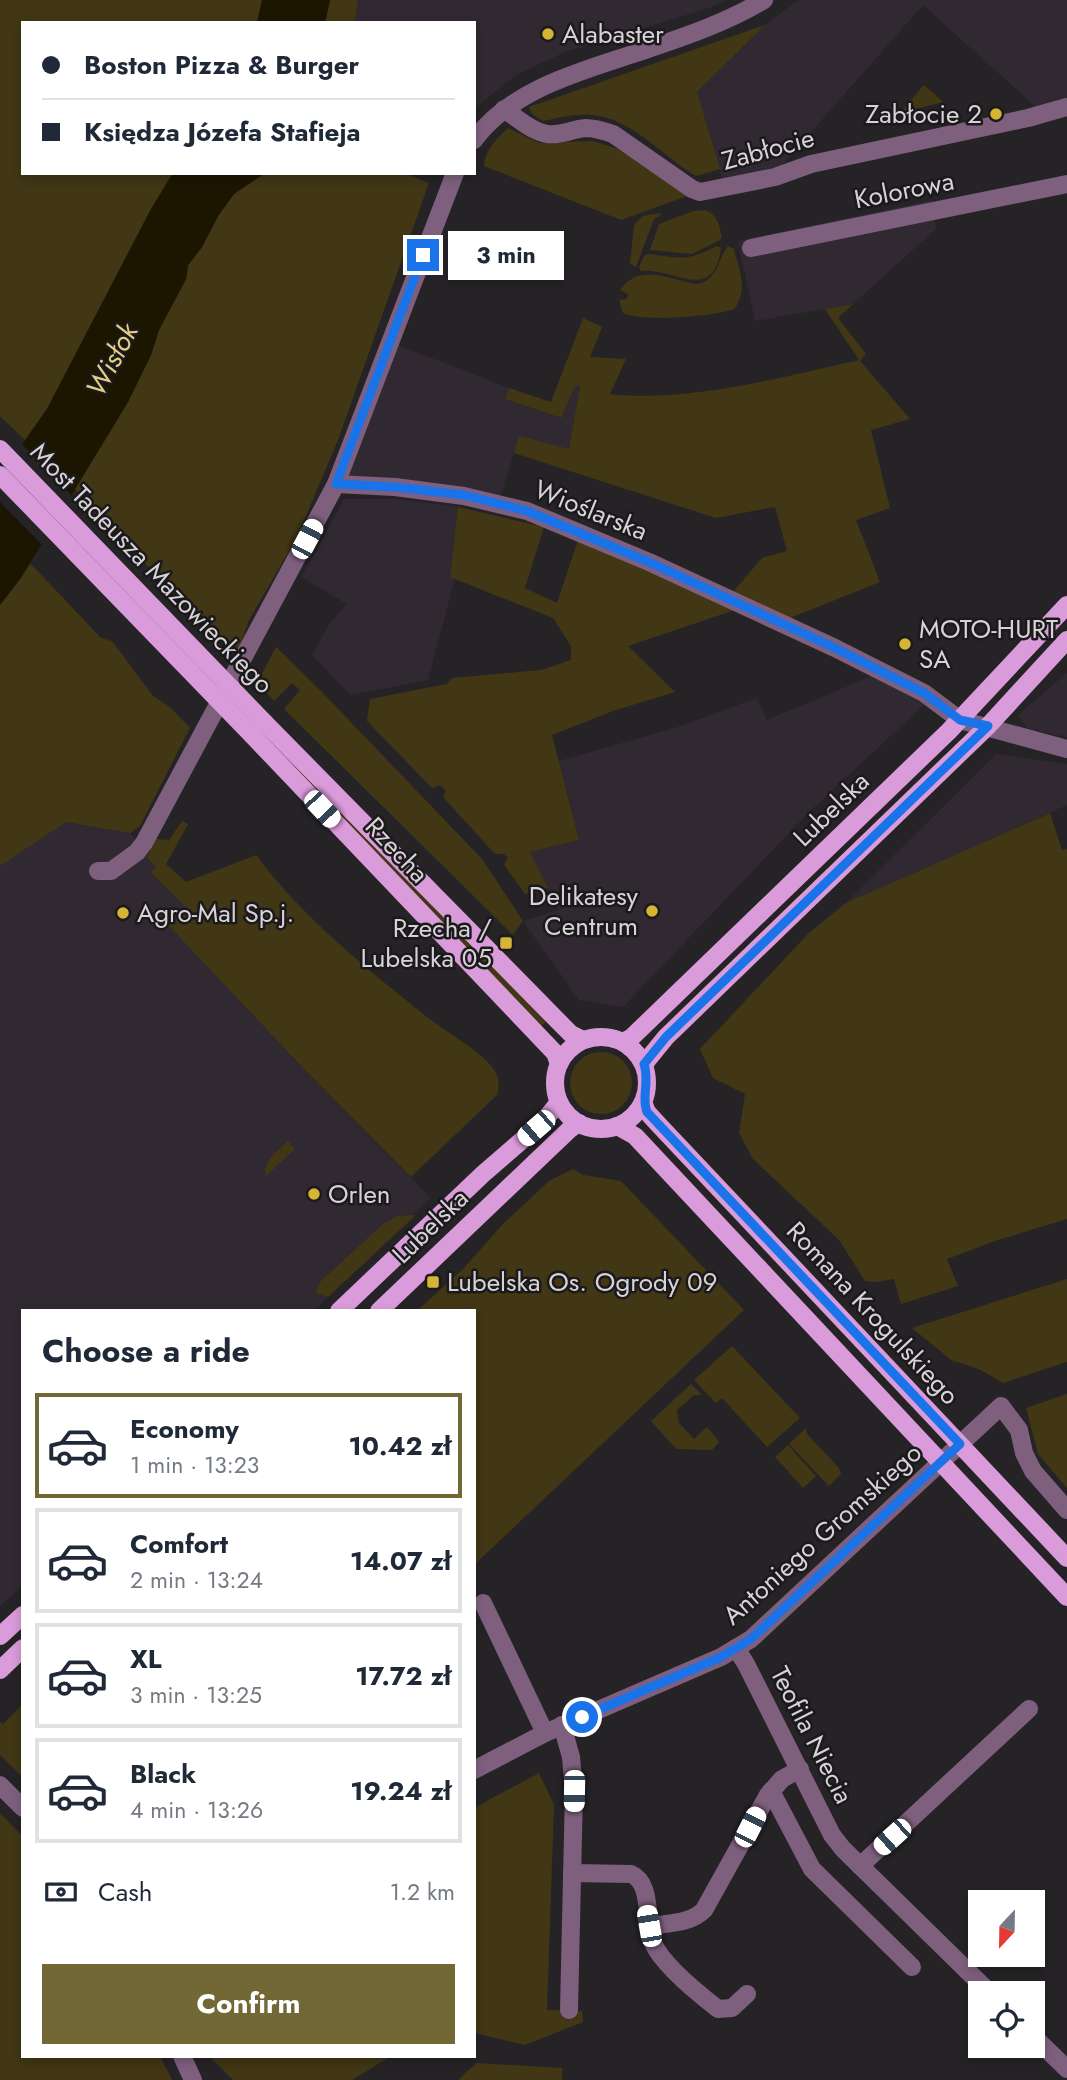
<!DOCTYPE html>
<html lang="en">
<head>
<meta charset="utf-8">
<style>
	body { margin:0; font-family:Jost,sans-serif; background:#f6f6f7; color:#1f2937; height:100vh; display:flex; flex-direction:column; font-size:26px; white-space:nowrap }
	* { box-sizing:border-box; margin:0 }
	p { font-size:23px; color:#747a83 }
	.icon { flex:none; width:38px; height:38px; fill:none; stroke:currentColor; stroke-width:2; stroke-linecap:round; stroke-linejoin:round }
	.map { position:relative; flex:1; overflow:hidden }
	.details { position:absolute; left:21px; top:1309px; width:455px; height:749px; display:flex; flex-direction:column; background:#fff; border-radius:0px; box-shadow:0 4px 10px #0003 }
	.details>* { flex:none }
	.guide { position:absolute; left:21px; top:21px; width:455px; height:154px; border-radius:0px; box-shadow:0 4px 10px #0003; display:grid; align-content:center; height:154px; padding:0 21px; background:#fff }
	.needle { width:46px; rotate:202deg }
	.buttons { position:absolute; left:968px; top:1890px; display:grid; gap:14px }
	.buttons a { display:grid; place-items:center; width:77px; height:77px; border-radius:0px; background:#fff; box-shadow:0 4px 10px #0003; font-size:35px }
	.end { position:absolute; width:32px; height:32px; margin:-16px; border:9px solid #1a73e8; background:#fff; box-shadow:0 0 0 4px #fff }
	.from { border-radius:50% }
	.bubble { position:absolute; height:49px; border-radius:0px; background:#fff; box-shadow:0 4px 10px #0003; font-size:23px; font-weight:700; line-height:49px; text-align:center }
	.car { position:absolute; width:21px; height:42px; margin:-21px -10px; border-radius:9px; box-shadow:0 0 5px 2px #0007; background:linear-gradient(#fff 24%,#345 0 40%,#fff 0 76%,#345 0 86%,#fff 0) }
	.guide b { display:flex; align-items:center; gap:24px; height:66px; font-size:26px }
	.guide b+b { border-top:2px solid #e0e1e3 }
	.guide i { width:18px; height:18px; background:#1f2937 }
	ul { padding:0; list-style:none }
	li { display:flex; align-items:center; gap:21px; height:105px; margin:0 14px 10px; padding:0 7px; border:4px solid #e0e1e3; border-radius:0px }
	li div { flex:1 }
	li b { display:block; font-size:26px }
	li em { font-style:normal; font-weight:700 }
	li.current { border-color:#716836 }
	li>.icon { width:63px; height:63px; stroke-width:1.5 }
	h2 { padding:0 21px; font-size:32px; line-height:84px }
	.pay { display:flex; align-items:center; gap:18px; height:77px; padding:0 21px; font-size:26px }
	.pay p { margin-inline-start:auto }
	.button { display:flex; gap:14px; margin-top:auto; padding:14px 21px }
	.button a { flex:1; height:80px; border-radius:0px; background:#716836; color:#fff; font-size:28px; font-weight:700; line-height:80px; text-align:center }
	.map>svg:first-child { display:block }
	.built { fill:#312931 }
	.green { fill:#413715 }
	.water { fill:#1c1500 }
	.pier { fill:#262326 }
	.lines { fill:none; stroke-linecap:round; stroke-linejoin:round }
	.minor { stroke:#7e607e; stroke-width:18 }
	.major { stroke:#da9bda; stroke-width:18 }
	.major-bridge { stroke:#da9bda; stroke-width:18 }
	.route { stroke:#1a73e8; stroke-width:9 }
	.poi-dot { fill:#d6b534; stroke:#1c191c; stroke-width:2.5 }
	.labels { text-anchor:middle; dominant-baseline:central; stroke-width:5; stroke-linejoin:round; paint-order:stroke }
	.poi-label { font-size:26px; fill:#d5d3d5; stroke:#1c191c; text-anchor:start }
	.street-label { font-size:26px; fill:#d5d3d5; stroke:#1c191c }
	.water-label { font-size:28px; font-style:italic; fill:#e5ce80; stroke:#1c191c }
</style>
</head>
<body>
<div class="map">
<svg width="1067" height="2080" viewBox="0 0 1067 2080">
	<rect width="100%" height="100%" fill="#262326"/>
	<g class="built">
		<polygon points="358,0 727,0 709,8 565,52 516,75 474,109 474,23 355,23"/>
		<polygon points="798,0 1067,0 1067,98 1037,108 923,5 781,166 772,170 723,182 697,92 765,25"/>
		<polygon points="932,200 936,229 853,304 755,321 738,241"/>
		<polygon points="398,345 509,388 505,399 560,418 575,386 580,386 569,450 519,436 500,498 360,481 347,474"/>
		<polygon points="344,499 395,499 458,507 450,577 455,578 428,680 351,695 312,655 330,623 347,604 301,577"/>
		<polygon points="1067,673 1067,737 1028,729 1018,715"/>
		<polygon points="872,676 925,704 807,814 623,1007 579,1000 523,921 559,910 529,852 579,840 559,761 678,727 757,698 767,720"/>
		<polygon points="996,754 1067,764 1067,805 846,903"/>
		<polygon points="66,822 130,833 157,867 151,873 186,906 169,926 304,1069 431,1198 313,1311 23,1311 23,1585 0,1606 0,866"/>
	</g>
	<g class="green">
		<polygon points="0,0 262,0 257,23 23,23 23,173 173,173 151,209 47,409 25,440 0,416"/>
		<polygon points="330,0 358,0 355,23 325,23"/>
		<path d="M765,25L697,92L720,169L696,176C663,157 632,118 592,115C576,113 559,118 543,121L532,114L529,107Z"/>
		<polygon points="924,85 943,102 900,113"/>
		<path d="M508,128L539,143L592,141L618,149L690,195L621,220L484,166C486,148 496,140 508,128Z"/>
		<polygon points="265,173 404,173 429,183 338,440 297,537 249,620 236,656 170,590 75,489 128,402 151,355 159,330 186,279 188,265 202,247 218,216 234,194"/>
		<path d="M705,210C718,215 719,225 722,237L720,240L692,254L650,250L659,224L693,211Z"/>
		<polygon points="660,213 661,215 654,219 636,267 630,264 634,225 643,216"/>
		<path d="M717,246L721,248C713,305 674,267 641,271L639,267L644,256L648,254C682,258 685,262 717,246Z"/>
		<path d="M728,246L734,249C739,270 749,291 734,309C713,317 642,322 623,313L619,300L627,299L628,294L620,290C639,263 667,278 695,284C717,283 717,260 728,246Z"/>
		<path d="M853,304L838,318L866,354L860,361L910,419L871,430L890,508L856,520L880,582L785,620L732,593L762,558L787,551L775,507L716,518L514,453L519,436L569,449L580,386H575L561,418L505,399L509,388L551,402L583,318L602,327L590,357L626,359L610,394C686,403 784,377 859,360L825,309Z"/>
		<polygon points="458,507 544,527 525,588 557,603 578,540 735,610 628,646 675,692 613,711 552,735 579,840 530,852 548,888 525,894 504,865 508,857 503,854 495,854 443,797 446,791 440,785 432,788 367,721 370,699 447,684 452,678 541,670 571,660 571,646 553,618 450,577"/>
		<polygon points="30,563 101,638 112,641 153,696 170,707 190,728 140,826 130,833 66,822 0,866 0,605"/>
		<polygon points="276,647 322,692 482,859 523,921 513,935 284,709 300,690 292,683 274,701 257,683"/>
		<polygon points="255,723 548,1020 540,1027 253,725"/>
		<polygon points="1050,813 1062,850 1067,849 1067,1219 995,1241 947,1259 958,1286 901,1304 894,1279 876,1282 865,1281 839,1240 753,1159 739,1133 745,1094 713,1078 700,1049 808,934 846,903"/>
		<path d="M182,821L188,824L166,864L186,882L256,855C303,918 366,968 427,1017C445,1031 477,1049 491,1066C499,1075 500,1083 497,1095L411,1177L304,1069L168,925L185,906L151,873L156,867L147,857L156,839L169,840Z"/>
		<circle cx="601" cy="1083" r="31"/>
		<path d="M288,1141L295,1149L266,1176C263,1160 277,1152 288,1141Z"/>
		<polygon points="573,1169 583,1175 621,1181 744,1310 474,1565 474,1311 417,1311 464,1268 502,1225 549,1181"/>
		<polygon points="416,1215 328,1297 316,1293 320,1282 383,1224 397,1216"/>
		<polygon points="1067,1279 1067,1362 1003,1383 979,1369 951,1360 912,1328"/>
		<polygon points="732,1346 800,1418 767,1447 722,1398 716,1403 694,1380"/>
		<polygon points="691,1384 702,1395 694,1395 677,1410 679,1423 694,1439 707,1427 719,1442 712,1450 676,1449 651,1421"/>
		<polygon points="1067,1394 1067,1488 1038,1454 1026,1408"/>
		<polygon points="806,1428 807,1434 839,1468 841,1474 829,1486 789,1444"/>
		<polygon points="788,1445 816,1476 803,1488 775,1457"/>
		<polygon points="20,1707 23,1708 23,1778 0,1755 0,1722 3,1724"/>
		<polygon points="539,1773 554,1805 547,2010 582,2011 583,2022 525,2045 474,2033 474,1808"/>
		<polygon points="0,1813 23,1837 23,2056 160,2056 172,2080 0,2080"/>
		<polygon points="209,2056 391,2056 352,2080 233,2080"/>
		<polygon points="476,2063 562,2068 562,2080 458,2080"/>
	</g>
	<g class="water">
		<polygon points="262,0 330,0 325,23 257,23"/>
		<polygon points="173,173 265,173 234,194 218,216 202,247 188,265 186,279 159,330 151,355 128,402 21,578 0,605 0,476 47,409 151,209"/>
	</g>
	<polygon class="pier" points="20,442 73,497 44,547 0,502 0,470"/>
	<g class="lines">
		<g class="minor">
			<path d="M504,109C517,118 531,131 547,134C561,136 572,129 586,128C595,128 604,131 613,134L692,189L700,192L775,177L811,164L1028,118L1067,107"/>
			<path d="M474,140C512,89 579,72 636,53C680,38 724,24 764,0"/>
			<polyline points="751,248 1067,184"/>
			<polyline points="336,484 395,487 464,496 527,511 649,562 835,648 924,693 960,720 1067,749"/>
			<polyline points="98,871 111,871 137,852 144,843 336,484 455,173"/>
			<polyline points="483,1603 545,1733"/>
			<polyline points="736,1648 746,1664 832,1835 843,1849 990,1993"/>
			<polyline points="562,1725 571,1757 574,1791 569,2010"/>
			<polyline points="474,1770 545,1733 721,1657 751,1639 1001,1406 1019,1430 1024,1453 1033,1471 1067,1510"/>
			<polyline points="0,1785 23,1808"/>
			<polyline points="771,1791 812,1869 912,1967"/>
			<polyline points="860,1866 1029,1709"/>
			<path d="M572,1873L631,1874C653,1883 645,1922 653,1943C662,1964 700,1995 718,2009L732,2008L747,1994"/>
			<path d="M650,1926C668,1923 690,1924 704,1910L768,1795L782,1779L800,1769"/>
			<polyline points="1032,2035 1067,2069"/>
			<polyline points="182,2056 193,2080"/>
		</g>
		<g class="major">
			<polyline points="265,723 561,1024 571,1034 583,1040"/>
			<polyline points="252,735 555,1053 559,1064"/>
			<circle cx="601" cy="1083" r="46"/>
			<polyline points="623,1042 632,1037 949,731 1067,605"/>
			<polyline points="644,1064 666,1037 988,726 1067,640"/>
			<polyline points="643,1102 647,1112 658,1124 1067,1558"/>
			<polyline points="617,1126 635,1136 1067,1597"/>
			<polyline points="339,1311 483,1174 543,1122 559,1102"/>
			<polyline points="379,1311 570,1129 579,1123"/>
			<polyline points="0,1636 23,1615"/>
			<polyline points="0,1670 23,1648"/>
		</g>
		<g class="major-bridge">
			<polyline points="0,449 265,723"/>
			<polyline points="0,475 252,735"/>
		</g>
	</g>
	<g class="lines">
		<path class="route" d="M423,255L336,484L395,487L464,495L527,511L649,562L835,648L924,693L960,720L988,726L666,1037L644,1064C650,1082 641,1097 647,1112L960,1444L751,1639L721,1657L582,1717"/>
	</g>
	<g class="poi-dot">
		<circle cx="548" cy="34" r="7"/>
		<circle cx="996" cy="114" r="7"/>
		<circle cx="905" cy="644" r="7"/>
		<circle cx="652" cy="911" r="7"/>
		<circle cx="123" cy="913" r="7"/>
		<rect x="499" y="936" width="14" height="14" rx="3.5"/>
		<circle cx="314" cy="1194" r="7"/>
		<rect x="426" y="1275" width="14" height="14" rx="3.5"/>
	</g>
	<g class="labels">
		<g class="poi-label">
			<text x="562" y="34">Alabaster</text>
			<text x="982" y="114" text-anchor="end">Zabłocie 2</text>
			<text x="919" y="629">MOTO-HURT<tspan x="919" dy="30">SA</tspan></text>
			<text x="638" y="896" text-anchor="end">Delikatesy<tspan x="638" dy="30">Centrum</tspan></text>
			<text x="137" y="913">Agro-Mal Sp.j.</text>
			<text x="492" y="928" text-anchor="end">Rzecha /<tspan x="492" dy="30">Lubelska 05</tspan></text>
			<text x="328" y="1194">Orlen</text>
			<text x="447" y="1282">Lubelska Os. Ogrody 09</text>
		</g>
		<g class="street-label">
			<text transform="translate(768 149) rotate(-15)">Zabłocie</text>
			<text transform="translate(904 190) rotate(-11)">Kolorowa</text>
			<text transform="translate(591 510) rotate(22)">Wioślarska</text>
			<text transform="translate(152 568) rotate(46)">Most Tadeusza Mazowieckiego</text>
			<text transform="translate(831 809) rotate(-44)">Lubelska</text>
			<text transform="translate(397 850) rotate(47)">Rzecha</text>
			<text transform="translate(430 1226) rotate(-44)">Lubelska</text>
			<text transform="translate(873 1313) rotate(47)">Romana Krogulskiego</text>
			<text transform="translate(822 1534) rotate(-42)">Antoniego Gromskiego</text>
			<text transform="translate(812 1735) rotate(63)">Teofila Niecia</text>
		</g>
		<g class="water-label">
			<text transform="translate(112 360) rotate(-62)">Wisłok</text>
		</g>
	</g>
</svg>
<div class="buttons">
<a><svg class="needle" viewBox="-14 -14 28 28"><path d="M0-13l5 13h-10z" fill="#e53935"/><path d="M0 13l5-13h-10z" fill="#747a83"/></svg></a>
<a><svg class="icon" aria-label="locate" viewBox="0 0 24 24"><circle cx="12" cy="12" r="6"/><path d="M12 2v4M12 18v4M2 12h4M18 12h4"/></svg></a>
</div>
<i class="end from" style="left:582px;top:1717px"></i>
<i class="end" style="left:423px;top:255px"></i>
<div class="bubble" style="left:448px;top:231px;width:116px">3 min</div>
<i class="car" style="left:307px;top:539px;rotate:28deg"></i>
<i class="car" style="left:322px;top:809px;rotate:137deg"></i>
<i class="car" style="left:536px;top:1128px;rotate:229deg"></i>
<i class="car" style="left:574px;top:1791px;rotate:181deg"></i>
<i class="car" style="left:750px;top:1827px;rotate:27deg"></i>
<i class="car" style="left:892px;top:1837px;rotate:228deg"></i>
<i class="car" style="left:649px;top:1926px;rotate:350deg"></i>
<div class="guide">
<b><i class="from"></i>Boston Pizza &amp; Burger</b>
<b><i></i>Księdza Józefa Stafieja</b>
</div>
<section class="details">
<h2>Choose a ride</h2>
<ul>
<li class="current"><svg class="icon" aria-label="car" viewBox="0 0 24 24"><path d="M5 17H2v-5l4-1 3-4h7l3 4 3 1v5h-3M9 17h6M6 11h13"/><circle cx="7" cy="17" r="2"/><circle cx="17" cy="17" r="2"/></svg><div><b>Economy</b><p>1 min · 13:23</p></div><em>10.42 zł</em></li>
<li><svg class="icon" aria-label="car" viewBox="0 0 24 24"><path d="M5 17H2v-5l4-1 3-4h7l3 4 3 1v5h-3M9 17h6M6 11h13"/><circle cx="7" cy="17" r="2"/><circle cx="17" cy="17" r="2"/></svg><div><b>Comfort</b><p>2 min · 13:24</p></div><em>14.07 zł</em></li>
<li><svg class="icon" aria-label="car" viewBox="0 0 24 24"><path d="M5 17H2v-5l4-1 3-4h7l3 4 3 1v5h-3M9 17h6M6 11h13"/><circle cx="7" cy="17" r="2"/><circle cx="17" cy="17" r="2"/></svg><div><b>XL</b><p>3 min · 13:25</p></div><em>17.72 zł</em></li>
<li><svg class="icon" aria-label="car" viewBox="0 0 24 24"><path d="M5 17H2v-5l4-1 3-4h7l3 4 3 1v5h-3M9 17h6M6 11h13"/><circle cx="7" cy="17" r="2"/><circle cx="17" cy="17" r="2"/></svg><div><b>Black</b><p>4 min · 13:26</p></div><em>19.24 zł</em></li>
</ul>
<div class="pay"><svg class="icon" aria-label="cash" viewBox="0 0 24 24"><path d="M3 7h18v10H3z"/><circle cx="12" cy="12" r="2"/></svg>Cash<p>1.2 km</p></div>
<div class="button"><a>Confirm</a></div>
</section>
</div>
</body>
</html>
